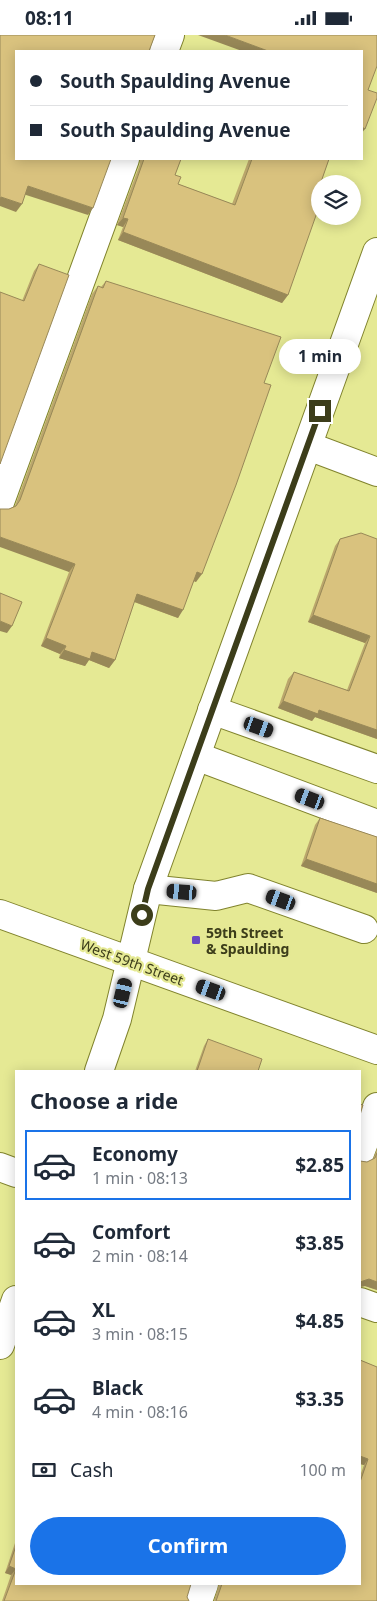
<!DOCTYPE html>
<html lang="en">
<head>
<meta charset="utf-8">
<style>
	body { margin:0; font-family:"Noto Sans",sans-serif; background:#f2f2f3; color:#1f2937; height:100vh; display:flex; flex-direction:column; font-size:19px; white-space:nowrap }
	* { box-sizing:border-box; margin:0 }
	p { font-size:16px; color:#747a83 }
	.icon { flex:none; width:28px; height:28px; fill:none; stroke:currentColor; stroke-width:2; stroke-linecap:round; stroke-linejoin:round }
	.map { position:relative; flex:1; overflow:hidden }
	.drawer { position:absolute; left:15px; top:1035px; width:346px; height:515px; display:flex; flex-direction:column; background:#fff; border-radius:0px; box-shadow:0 2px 12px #0003 }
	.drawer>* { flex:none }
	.top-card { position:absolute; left:15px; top:15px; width:348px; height:110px; border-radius:0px; box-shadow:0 2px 12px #0003; display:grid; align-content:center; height:110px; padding:0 15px; background:#fff }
	.controls { position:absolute; left:311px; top:140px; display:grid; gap:10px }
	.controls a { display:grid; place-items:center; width:50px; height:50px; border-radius:50%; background:#fff; box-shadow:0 2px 12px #0003; font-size:25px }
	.end { position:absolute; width:22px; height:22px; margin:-11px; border:6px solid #3c3d1a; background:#fff; box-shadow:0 0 0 2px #fff }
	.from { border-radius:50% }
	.bubble { position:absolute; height:35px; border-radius:18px; background:#fff; box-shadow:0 2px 12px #0003; font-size:16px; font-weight:700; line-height:35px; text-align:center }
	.car { position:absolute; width:15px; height:30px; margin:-15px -8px; border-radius:6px; box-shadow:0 0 4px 1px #0007; background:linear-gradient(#222 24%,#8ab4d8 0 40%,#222 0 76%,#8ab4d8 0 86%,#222 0) }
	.top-card b { display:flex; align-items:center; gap:18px; height:48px; font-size:19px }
	.top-card b+b { border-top:1px solid #e0e1e3 }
	.top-card i { width:12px; height:12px; background:#1f2937 }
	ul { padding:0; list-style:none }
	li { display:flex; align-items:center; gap:15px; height:70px; margin:0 10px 8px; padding:0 5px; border:2px solid transparent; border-radius:0px }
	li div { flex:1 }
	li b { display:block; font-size:19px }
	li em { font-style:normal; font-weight:700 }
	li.active { border-color:#1a73e8 }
	li>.icon { width:45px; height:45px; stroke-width:1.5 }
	h2 { padding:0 15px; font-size:22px; line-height:60px }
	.pay { display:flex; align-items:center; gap:12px; height:55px; padding:0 15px; font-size:19px }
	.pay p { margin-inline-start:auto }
	.button { display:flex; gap:10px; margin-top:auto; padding:10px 15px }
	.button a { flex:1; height:58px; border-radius:30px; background:#1a73e8; color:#fff; font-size:20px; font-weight:700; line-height:58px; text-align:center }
	.status { display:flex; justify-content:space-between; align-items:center; height:35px; padding:0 25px; background:#fff; direction:ltr }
	.status svg { height:14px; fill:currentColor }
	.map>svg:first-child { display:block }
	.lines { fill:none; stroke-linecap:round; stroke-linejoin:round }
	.minor-casing { stroke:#80832d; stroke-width:30 }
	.minor { stroke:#fff; stroke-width:28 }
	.wall { fill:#bba76c }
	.shaded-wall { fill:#988858 }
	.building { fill:#d9c27e; stroke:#988858 }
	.route { stroke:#3c3d1a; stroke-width:6 }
	.poi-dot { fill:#6949c2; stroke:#e5e994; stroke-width:2 }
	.labels { text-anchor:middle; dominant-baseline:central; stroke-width:4.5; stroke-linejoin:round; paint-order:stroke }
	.poi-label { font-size:14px; font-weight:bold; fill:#3c3d1a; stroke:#e5e994; text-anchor:start }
	.street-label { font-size:14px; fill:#3c3d1a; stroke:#e5e994 }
</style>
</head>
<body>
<div class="status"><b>08:11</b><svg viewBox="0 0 49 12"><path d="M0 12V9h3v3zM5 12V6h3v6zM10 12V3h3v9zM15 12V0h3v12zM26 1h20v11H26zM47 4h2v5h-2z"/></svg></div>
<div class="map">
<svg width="377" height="1566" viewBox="0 0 377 1566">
	<rect width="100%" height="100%" fill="#e5e994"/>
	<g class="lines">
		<defs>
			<g id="minor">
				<polyline points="164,16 170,0"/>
				<polyline points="308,411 377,437"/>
				<polyline points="0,467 125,124"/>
				<polyline points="212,675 377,734"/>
				<polyline points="196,721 377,789"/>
				<polyline points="148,854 216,861 248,853 364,894"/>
				<polyline points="0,879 377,1015"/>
				<polyline points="99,1036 117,984 148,854 377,217"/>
				<polyline points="360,1118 377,1072"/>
				<polyline points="0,1132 16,1138"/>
				<polyline points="360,1267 377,1273"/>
				<polyline points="0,1310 16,1265"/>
				<polyline points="198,1566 204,1549"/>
			</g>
		</defs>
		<use href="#minor" class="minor-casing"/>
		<use href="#minor" class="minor"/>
	</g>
	<g class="wall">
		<polygon points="140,124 181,124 175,140 178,149 232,169 249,124 329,124 321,147 288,260 282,268 118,205 123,192 117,190 140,129"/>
		<polygon points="39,229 0,429 22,266 34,236"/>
		<polygon points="106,246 264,348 196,547 194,546 178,583 134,567 115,625 109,633 89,625 85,631 59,623 60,619 41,611 69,537 9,474 15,471 92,259 98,251 101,252"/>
		<polygon points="361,498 377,704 315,682 312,686 278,673 288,644 294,637 347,655 365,608 308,587 335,511 340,504"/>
		<polygon points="320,783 377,802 377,858 301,831 315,790"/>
		<polygon points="208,1004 258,1036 195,1036 204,1011"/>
		<polygon points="377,1114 377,1255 365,1251 360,1252 360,1126 367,1127 373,1124"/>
		<polygon points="360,1325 377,1332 377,1566 214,1566 219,1549 360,1549 360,1441 364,1430 360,1429"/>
		<polygon points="16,1505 16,1549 187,1562 189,1566 2,1566 11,1540 5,1538"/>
	</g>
	<g class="shaded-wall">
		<polygon points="198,0 225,0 268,16 242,16"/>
		<polygon points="362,92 365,94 361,99 361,93"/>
		<polygon points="28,151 93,173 88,180 23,159"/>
		<polygon points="1,162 22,169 16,177 0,171 0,163"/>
		<polygon points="123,183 128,184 123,192 117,190"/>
		<polygon points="123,197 288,260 282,268 118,205"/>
		<polygon points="0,502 75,529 69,537 0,512"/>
		<polygon points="197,537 202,539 196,547 191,545"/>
		<polygon points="137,559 183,575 178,583 132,566"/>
		<polygon points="313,580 370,601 365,608 308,587"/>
		<polygon points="0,586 12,591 7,598 0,596"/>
		<polygon points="46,603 66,611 60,619 41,611"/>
		<polygon points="64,615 92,617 115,625 109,633 89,625 85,631 59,623"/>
		<polygon points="283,666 319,675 377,695 377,704 315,682 312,686 278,673"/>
		<polygon points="306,824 377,849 377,858 301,831"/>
		<polygon points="369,1244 377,1247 377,1255 365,1251 360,1252 360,1247"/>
		<polygon points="360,1421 368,1424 364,1430 360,1429"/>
		<polygon points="9,1531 16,1534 11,1540 5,1538"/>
	</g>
	<g class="building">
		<polygon points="0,0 155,0 149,16 16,16 16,124 111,124 93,173 28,151 22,169 1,162 0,164"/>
		<polygon points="225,0 377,0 377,31 368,55 377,58 377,63 365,94 362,92 361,94 361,16 268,16"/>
		<polygon points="144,124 181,124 175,140 181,142 178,149 235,170 252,124 329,124 321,147 322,149 320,149 320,169 288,260 123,197 128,184 123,183"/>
		<polygon points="39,229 69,240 0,429 0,257 24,266"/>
		<polygon points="106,246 281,302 264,348 271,350 236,450 202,539 197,537 183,575 137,559 115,625 92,617 90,624 64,615 66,611 46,603 75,529 0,502 0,474 9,474 16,471 20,465 98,251 103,253"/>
		<polygon points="361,498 377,504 377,695 319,675 318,679 283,666 294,637 349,656 370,601 313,580 340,504"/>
		<polygon points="0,558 22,567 12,591 0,586"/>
		<polygon points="320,783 377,802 377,849 306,824"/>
		<polygon points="208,1004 262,1024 258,1036 197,1036"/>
		<polygon points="360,1069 363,1070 360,1080"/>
		<polygon points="377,1118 377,1247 369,1244 360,1247 360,1126 367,1127 375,1123"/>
		<polygon points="360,1325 377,1332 377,1566 216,1566 222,1549 360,1549 360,1447 368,1424 360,1421"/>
		<polygon points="16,1511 16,1549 191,1549 187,1562 189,1566 4,1566 16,1534 9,1531"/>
	</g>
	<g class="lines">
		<polyline class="route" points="142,880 148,854 320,376"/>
	</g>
	<rect class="poi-dot" x="191" y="900" width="10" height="10" rx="2.5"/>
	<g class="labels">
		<g class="poi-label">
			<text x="206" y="897">59th Street<tspan x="206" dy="16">&amp; Spaulding</tspan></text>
		</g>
		<g class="street-label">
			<text transform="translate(132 927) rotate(20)">West 59th Street</text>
		</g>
	</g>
</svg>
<div class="controls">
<a><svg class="icon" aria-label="layers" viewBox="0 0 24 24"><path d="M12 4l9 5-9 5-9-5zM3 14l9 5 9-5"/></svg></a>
</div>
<i class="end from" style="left:142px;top:880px"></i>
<i class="end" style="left:320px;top:376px"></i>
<div class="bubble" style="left:279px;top:304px;width:82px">1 min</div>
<i class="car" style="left:259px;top:692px;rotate:110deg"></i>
<i class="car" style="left:310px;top:764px;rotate:291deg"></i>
<i class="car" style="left:182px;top:857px;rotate:275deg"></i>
<i class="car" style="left:281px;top:865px;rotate:290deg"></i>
<i class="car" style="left:211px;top:955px;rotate:290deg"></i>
<i class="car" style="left:123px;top:958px;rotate:13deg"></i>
<div class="top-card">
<b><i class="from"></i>South Spaulding Avenue</b>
<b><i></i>South Spaulding Avenue</b>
</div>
<section class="drawer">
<h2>Choose a ride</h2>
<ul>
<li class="active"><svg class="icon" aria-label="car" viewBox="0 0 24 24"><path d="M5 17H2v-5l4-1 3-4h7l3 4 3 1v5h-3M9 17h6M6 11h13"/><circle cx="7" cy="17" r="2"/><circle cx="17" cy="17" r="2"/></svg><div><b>Economy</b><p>1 min · 08:13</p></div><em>$2.85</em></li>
<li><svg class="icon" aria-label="car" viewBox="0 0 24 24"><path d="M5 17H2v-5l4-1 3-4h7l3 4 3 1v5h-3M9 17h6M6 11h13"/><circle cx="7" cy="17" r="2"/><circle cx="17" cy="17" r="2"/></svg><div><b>Comfort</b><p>2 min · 08:14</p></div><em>$3.85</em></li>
<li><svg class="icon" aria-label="car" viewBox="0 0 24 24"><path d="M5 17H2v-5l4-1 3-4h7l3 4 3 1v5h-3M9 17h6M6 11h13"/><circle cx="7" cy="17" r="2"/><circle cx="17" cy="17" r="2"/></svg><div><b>XL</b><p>3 min · 08:15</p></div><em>$4.85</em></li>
<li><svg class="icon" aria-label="car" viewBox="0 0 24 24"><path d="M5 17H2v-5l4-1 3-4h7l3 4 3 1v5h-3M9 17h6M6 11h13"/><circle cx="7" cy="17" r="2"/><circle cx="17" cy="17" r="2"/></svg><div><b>Black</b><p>4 min · 08:16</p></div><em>$3.35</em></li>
</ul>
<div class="pay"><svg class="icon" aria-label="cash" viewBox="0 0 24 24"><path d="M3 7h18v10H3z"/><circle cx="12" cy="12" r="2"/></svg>Cash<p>100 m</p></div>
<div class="button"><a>Confirm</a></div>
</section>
</div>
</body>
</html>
